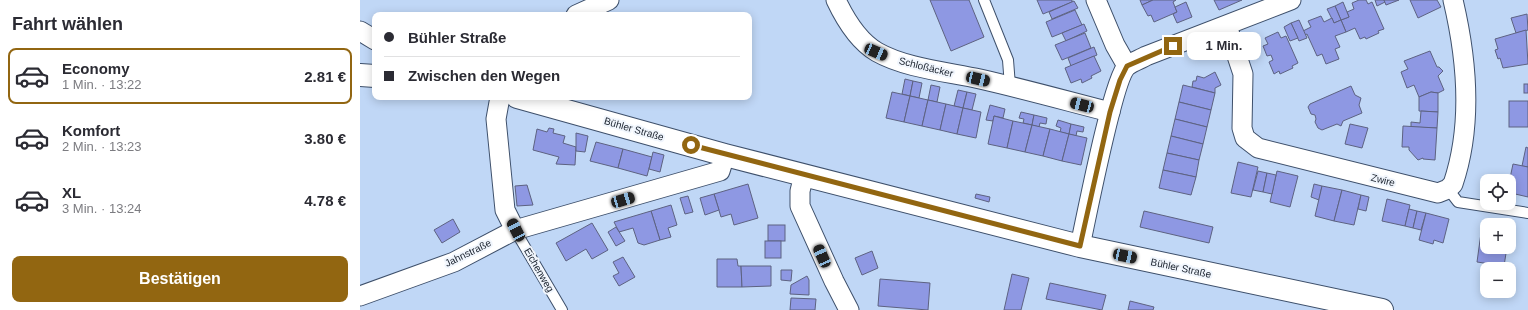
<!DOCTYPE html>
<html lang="de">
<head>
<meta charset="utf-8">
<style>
	body { margin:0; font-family:Arial,sans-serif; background:#f7f7f7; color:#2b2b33; height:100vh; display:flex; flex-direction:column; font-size:15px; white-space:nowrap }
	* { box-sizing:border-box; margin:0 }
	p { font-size:13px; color:#7c7c81 }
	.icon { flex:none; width:22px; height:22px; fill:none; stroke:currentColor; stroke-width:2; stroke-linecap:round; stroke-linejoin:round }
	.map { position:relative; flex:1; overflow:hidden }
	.drawer { display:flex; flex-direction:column; background:#fff; width:360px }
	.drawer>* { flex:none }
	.hud { position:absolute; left:12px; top:12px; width:380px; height:88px; border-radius:8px; box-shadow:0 2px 10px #0003; display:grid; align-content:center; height:88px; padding:0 12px; background:#fff }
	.fabs { position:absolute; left:1120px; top:174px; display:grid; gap:8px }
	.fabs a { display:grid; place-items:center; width:36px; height:36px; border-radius:8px; background:#fff; box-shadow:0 2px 10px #0003; font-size:20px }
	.end { position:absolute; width:18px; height:18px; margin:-9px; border:5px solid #926611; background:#fff; box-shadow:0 0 0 2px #fff }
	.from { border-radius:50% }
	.bubble { position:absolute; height:28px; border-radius:8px; background:#fff; box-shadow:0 2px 10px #0003; font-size:13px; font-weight:600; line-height:28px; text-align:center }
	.car { position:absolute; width:12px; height:24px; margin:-12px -6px; border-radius:5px; box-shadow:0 0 3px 1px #0007; background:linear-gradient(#222 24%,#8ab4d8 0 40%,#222 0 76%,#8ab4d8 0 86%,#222 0) }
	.hud b { display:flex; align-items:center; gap:14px; height:38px; font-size:15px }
	.hud b+b { border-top:1px solid #e1e1e2 }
	.hud i { width:10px; height:10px; background:#2b2b33 }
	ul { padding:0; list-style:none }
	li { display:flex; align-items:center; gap:12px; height:56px; margin:0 8px 6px; padding:0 4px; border:2px solid transparent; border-radius:8px }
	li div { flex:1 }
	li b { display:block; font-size:15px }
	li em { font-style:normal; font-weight:600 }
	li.selected { border-color:#926611 }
	li>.icon { width:36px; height:36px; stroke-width:1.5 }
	h2 { padding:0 12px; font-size:18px; line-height:48px }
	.cta { display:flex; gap:8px; margin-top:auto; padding:8px 12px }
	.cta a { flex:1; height:46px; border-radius:8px; background:#926611; color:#fff; font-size:16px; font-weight:600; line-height:46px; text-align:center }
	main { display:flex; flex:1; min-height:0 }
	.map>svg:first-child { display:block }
	.building { fill:#8e98e3; stroke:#5d6281 }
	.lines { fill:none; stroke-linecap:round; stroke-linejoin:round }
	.service-casing { stroke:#3e506b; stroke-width:12 }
	.minor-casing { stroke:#3e506b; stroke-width:21 }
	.tertiary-casing { stroke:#3e506b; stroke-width:24 }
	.service { stroke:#fff; stroke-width:10 }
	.minor { stroke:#fff; stroke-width:19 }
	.tertiary { stroke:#fff; stroke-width:22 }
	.route { stroke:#926611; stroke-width:5 }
	.labels { text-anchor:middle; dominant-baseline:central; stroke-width:4; stroke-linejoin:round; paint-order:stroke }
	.street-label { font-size:10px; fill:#18202c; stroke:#f1f6fd }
</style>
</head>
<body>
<main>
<section class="drawer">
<h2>Fahrt wählen</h2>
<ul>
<li class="selected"><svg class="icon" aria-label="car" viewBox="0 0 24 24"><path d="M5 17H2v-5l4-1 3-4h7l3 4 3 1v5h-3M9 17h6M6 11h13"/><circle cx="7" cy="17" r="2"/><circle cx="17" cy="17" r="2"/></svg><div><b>Economy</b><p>1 Min. · 13:22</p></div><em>2.81 €</em></li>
<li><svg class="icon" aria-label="car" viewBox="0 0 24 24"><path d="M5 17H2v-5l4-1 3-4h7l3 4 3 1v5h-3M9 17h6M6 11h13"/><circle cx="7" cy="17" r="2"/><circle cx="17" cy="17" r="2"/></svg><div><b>Komfort</b><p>2 Min. · 13:23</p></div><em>3.80 €</em></li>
<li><svg class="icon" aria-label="car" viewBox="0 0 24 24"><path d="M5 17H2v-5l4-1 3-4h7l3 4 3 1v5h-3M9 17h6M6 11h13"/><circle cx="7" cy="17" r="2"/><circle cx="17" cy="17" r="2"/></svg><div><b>XL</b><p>3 Min. · 13:24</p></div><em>4.78 €</em></li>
</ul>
<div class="cta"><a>Bestätigen</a></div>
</section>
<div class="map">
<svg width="1168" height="310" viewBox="0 0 1168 310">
	<rect width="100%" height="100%" fill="#c0d7f6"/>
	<g class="building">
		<polygon points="570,0 609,0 624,37 591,51"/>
		<polygon points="677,0 712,0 712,2 683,14"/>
		<polygon points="780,0 793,0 782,5"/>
		<polygon points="793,0 816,0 813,2 817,12 794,22 791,15 788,16 782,5"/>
		<polygon points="854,0 882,0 859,10"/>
		<polygon points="999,0 1006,0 1008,4 1012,2 1024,29 1018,31 1019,33 1006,39 1005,37 1000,39 995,28 986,32 981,20 989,17 987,12 994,9 992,3"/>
		<polygon points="1015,0 1024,0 1025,2 1017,6"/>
		<polygon points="1024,0 1039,0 1026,5"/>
		<polygon points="1050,0 1077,0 1081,7 1058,18"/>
		<polygon points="714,1 718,8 692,19 689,12"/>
		<polygon points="826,2 832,17 817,23 813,14 817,12 815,7"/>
		<polygon points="983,2 989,17 981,20 975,6"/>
		<polygon points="975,6 981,20 974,23 967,9"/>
		<polygon points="715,10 722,25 692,37 686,22"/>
		<polygon points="1167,14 1168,30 1156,33 1151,18"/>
		<polygon points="961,16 964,22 972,18 974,23 981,20 986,32 975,36 980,47 975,49 979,59 966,64 962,54 957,56 947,34 945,35 943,31 951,27 948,21"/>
		<polygon points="939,20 947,38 939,41 931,23"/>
		<polygon points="931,23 938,38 930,41 924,27"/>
		<polygon points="724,24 727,31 706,41 702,33"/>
		<polygon points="1166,30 1168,64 1143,68 1140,58 1138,59 1135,50 1138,49 1135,39"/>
		<polygon points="918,32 921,38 926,36 938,63 932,66 933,68 920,74 919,71 914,74 909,62 913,60 911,55 907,56 903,46 908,44 905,38"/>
		<polygon points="725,33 731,48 702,60 695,45"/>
		<polygon points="734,47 737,55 711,66 708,58"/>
		<polygon points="1070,51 1077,67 1079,67 1083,71 1078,76 1084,90 1078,93 1071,92 1059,97 1054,85 1047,88 1041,72 1048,69 1044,61"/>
		<polygon points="734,56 741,71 731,76 732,78 722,83 721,79 711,83 705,68"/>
		<polygon points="855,72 861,85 855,88 855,93 832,87 833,81 836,81 837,76 844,78"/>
		<polygon points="545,79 553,81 550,96 542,94"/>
		<polygon points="553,81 562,83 559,98 550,96"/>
		<rect x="1164" y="84" width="4" height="9"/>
		<polygon points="571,85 580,87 577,102 568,100"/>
		<polygon points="823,85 855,93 851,110 819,102"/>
		<polygon points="991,86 995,95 1001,98 999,105 1002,113 983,121 981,126 977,124 962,130 958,128 955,122 956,119 955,115 951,114 948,107 950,104"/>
		<polygon points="598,90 607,92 603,108 594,106"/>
		<polygon points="532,92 550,96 544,122 526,118"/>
		<polygon points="607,92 616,94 612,110 603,108"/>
		<polygon points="1071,92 1078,93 1078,112 1059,111 1059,97"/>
		<polygon points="550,96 568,100 562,126 544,122"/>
		<polygon points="568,100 586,104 580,130 562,126"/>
		<rect x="1149" y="101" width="19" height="26"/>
		<polygon points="819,102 851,110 847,127 815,119"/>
		<polygon points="586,104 603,108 597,134 580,130"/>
		<polygon points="630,105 645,109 643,118 634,116 633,121 626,120"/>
		<polygon points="603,108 621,112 616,138 597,134"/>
		<polygon points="1061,111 1078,112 1077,128 1051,127 1051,122 1060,123"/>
		<polygon points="661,112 674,115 672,125 663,123 664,119 659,118"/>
		<polygon points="674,115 687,118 686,124 680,123 679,127 672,125"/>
		<polygon points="634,116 653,121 647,148 628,144"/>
		<polygon points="815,119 847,127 843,144 811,136"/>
		<polygon points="698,120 711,124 709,134 700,132 701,128 696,126"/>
		<polygon points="653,121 672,125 665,152 647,148"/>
		<polygon points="711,124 724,127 723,132 717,131 716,136 709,134"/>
		<polygon points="990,124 1008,128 1002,148 985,144"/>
		<polygon points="672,125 690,129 683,156 665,152"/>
		<polygon points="1043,126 1077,128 1075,160 1063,159 1063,158 1058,160 1049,150 1049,147 1042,147"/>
		<polygon points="189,128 194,129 193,133 205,136 203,143 216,147 215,165 196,164 199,157 173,150 177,129 187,132"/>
		<polygon points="690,129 709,134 702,161 683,156"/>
		<polygon points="216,133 228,136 225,152 216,151"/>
		<polygon points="709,134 727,138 721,165 702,161"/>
		<polygon points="811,136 843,144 839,160 807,153"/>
		<polygon points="236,142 263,149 258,168 230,161"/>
		<polygon points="1166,147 1168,148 1168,167 1162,166"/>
		<polygon points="263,149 292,157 287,176 258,168"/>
		<polygon points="293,152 304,155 300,172 289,169"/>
		<polygon points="807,153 839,160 836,177 803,170"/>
		<polygon points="878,162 898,167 891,197 871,193"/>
		<polygon points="1153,164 1168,167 1168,197 1151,193 1153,184 1149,183"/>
		<polygon points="803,170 836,177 831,195 799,188"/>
		<polygon points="898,171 907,173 903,192 893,190"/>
		<polygon points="917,171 938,176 930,207 910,202"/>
		<polygon points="907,173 916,175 912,194 903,192"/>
		<polygon points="388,184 398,218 374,225 371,214 361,217 354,194"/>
		<polygon points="954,184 962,186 959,200 951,197"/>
		<polygon points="167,185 173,205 157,206 155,186"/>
		<polygon points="962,186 982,190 974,221 955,216"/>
		<polygon points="982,190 1001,195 994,225 974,221"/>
		<polygon points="354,194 359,210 345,215 340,198"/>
		<polygon points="616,194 630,197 629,202 615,198"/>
		<polygon points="1001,195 1009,197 1006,211 998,209"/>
		<polygon points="328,196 333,212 325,214 320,198"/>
		<polygon points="1027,199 1050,205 1045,226 1022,221"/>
		<polygon points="311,205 317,225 308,228 311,237 300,240 291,211"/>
		<polygon points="1049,209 1057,211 1053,228 1045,226"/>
		<polygon points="291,211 300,240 284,245 278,243 273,228 259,232 254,222"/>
		<polygon points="784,211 853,227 849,243 780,227"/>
		<polygon points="1057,211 1066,213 1061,230 1053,228"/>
		<polygon points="1066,213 1089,219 1083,243 1074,240 1073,244 1059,240"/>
		<polygon points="93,219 100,232 82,243 74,230"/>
		<polygon points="1136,220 1154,223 1152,238 1149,237 1149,225 1135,225"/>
		<polygon points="232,223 248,250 232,259 226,249 206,261 196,243"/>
		<rect x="408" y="225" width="17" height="16"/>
		<polygon points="256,227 265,241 256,246 248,232"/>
		<polygon points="1121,233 1127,234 1127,247 1147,247 1144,266 1117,262"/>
		<rect x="405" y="241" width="16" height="17"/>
		<polygon points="512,251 518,268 502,275 495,258"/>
		<polygon points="263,257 275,277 259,286 253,276 259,273 253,262"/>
		<polygon points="357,259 377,259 378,266 381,266 382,287 357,287"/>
		<polygon points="381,266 411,266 411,286 382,287"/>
		<polygon points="421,270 432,270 431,281 421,280"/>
		<polygon points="652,274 669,278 661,310 644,310"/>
		<polygon points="447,276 449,280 449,295 430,294 431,285"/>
		<polygon points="520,279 570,283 568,310 518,306"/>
		<polygon points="690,283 746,295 742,310 686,299"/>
		<polygon points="431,298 456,299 455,310 430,310"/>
		<polygon points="770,301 794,307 793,310 768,310"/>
	</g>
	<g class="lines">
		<defs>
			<g id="service">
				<polyline points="624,0 648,60 650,86"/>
				<polyline points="1088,189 1098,202 1168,213"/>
				<polyline points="155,230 202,310"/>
			</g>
			<g id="minor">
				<path d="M476,0C485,19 498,41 517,52C545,68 588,72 620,79C664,89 707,101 750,112"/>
				<polyline points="736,0 755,45 767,66"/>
				<polyline points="216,15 249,0"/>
				<path d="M867,26L883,74L882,128L885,138L898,148L1078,193L1088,189L1093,184C1113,125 1107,59 1093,0"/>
				<polyline points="0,31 15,40"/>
				<polyline points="444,175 440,191 440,206 474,281 489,310"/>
				<polyline points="155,230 360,171 365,155"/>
				<path d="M720,246C726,219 753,79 767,66C772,62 781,59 786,56L931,0"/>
				<polyline points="0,296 94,262 155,230 145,210 136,119 140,97"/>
			</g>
			<g id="tertiary">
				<polyline points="0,75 15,76"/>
				<polyline points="157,97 365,155 720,246 1022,310"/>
			</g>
		</defs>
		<use href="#service" class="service-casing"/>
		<use href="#minor" class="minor-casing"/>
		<use href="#tertiary" class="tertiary-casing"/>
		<use href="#service" class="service"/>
		<use href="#minor" class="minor"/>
		<use href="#tertiary" class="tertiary"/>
	</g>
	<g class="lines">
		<polyline class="route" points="331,145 720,246 750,112 760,80 767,66 813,46"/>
	</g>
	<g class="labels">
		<g class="street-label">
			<text transform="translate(566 67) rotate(14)">Schloßäcker</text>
			<text transform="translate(274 129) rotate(16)">Bühler Straße</text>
			<text transform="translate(1023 180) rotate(14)">Zwire</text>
			<text transform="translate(108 253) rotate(-26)">Jahnstraße</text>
			<text transform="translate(821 268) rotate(12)">Bühler Straße</text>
			<text transform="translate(179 270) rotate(60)">Eichenweg</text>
		</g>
	</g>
</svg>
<div class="fabs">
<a><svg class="icon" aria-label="locate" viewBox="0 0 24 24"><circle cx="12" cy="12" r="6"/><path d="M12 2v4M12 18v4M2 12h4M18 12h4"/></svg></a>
<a>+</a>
<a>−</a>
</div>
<i class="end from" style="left:331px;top:145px"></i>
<i class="end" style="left:813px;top:46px"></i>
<div class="bubble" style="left:827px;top:32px;width:74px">1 Min.</div>
<i class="car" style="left:516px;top:52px;rotate:113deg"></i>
<i class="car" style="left:618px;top:79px;rotate:103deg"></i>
<i class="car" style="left:722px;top:105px;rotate:285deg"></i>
<i class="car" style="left:263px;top:200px;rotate:74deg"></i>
<i class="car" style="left:156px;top:230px;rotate:333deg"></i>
<i class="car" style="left:462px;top:256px;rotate:336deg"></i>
<i class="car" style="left:765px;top:256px;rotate:102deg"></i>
<div class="hud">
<b><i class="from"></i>Bühler Straße</b>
<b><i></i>Zwischen den Wegen</b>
</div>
</div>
</main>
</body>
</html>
